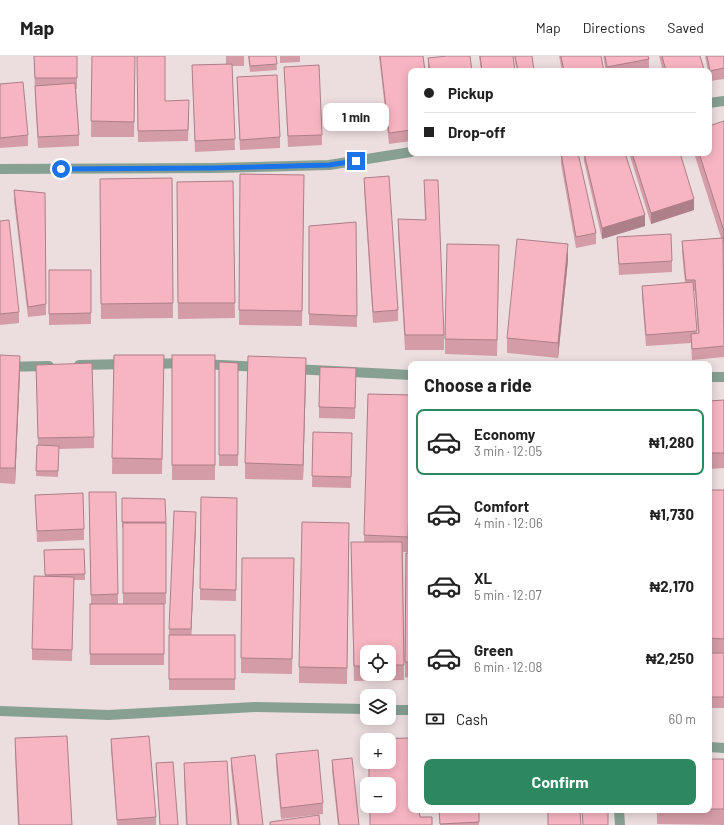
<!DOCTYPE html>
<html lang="en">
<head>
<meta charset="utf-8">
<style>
	body { margin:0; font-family:Barlow,sans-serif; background:#f2f2f2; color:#222; height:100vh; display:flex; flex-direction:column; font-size:15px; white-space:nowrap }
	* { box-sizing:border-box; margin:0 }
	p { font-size:13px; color:#767676 }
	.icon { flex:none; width:22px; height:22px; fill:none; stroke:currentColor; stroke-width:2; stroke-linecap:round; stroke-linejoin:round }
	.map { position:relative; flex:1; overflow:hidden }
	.sheet { position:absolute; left:408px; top:305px; width:304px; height:452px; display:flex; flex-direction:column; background:#fff; border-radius:8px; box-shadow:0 2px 10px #0003 }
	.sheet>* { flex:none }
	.top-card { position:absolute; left:408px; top:12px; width:304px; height:88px; border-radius:8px; box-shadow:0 2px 10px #0003; display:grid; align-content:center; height:88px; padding:0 16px; background:#fff }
	.fabs { position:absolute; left:360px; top:589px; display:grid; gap:8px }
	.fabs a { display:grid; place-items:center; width:36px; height:36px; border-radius:8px; background:#fff; box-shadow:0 2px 10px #0003; font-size:20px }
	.end { position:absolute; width:18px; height:18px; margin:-9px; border:5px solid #1a73e8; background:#fff; box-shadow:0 0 0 2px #fff }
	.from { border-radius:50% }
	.bubble { position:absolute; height:28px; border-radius:8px; background:#fff; box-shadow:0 2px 10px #0003; font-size:13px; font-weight:700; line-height:28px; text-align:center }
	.top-card b { display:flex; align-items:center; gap:14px; height:38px; font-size:15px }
	.top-card b+b { border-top:1px solid #e0e0e0 }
	.top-card i { width:10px; height:10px; background:#222 }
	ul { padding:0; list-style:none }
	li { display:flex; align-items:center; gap:12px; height:66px; margin:0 8px 6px; padding:0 8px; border:2px solid transparent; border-radius:8px }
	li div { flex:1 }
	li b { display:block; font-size:15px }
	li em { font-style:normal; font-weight:700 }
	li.active { border-color:#2d885f }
	li>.icon { width:36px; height:36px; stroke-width:1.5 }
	h2 { padding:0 16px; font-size:18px; line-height:48px }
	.pay { display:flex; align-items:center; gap:10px; height:44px; padding:0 16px; font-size:15px }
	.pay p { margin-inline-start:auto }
	.button { display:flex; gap:8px; margin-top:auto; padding:8px 16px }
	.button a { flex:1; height:46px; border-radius:8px; background:#2d885f; color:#fff; font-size:16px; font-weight:700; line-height:46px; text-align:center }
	header { display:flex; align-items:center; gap:24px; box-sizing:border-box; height:56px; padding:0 20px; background:#fff; border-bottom:1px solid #e0e0e0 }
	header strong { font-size:19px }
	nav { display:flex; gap:22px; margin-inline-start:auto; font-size:14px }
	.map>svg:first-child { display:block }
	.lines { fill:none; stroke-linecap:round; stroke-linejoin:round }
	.minor { stroke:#87a092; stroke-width:10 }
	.wall { fill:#d49ca7; fill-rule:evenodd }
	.shaded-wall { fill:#ad7f88 }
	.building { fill:#f7b5c2; stroke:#ad7f88 }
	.route { stroke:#1a73e8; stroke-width:5 }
</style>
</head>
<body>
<header>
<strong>Map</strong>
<nav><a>Map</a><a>Directions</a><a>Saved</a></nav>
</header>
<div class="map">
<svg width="724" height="769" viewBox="0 0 724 769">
	<rect width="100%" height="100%" fill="#ecdddf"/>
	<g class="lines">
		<g class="minor">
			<polyline points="709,47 724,45"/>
			<polyline points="0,113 213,112 329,109 411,96"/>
			<polyline points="151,308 185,307"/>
			<polyline points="201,308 261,311"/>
			<polyline points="79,309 127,308"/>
			<polyline points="0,311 49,310"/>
			<polyline points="293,313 411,319"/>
			<polyline points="709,321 724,321"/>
			<polyline points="389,654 411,654"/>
			<polyline points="0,655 108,659 255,651 367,653"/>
			<polyline points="709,691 724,692"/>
			<polyline points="619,754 620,769"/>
		</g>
	</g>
	<g class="wall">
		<polygon points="34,0 77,0 77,33 76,33 79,79 79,90 38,92 35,41"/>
		<polygon points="92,0 135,0 134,81 91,81"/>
		<polygon points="137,0 165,45 189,55 188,85 138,86"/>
		<polygon points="226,0 244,0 244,10 232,10 235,94 195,96 192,9 226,8"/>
		<polygon points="248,0 276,0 277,14 250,16"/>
		<polygon points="280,0 300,0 300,6 280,7"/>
		<polygon points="379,0 423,0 411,15 411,85 389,88"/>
		<polygon points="479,0 513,0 515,15 481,15"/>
		<polygon points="514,0 532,0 534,15 517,15"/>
		<polygon points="559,0 601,0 604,15 562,15"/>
		<polygon points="603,0 648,0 649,3 649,14 645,15 606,15"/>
		<polygon points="659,0 700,0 704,15 663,15"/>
		<polygon points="705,0 724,0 724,23 710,25 709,15 708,15"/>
		<polygon points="428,2 472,15 428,15"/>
		<polygon points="284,11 322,79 322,89 288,91"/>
		<polygon points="237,21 280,81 280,92 240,94 237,32"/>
		<polygon points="0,28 28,79 28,90 0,92"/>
		<path d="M724,65V301L692,304L691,287L646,290L642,241V230L685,227L682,196V185L721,182L694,97H709ZM693,235H695L698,277H697Z"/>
		<polygon points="561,97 596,177 596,188 576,192 561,108"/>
		<polygon points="584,97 625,97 645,170 602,183 584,105"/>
		<polygon points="629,97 680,97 694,154 651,168"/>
		<polygon points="240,118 304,119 302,270 239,269"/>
		<polygon points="172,122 173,262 101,263 100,123"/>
		<polygon points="364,122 398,254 398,265 373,267 364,133"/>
		<polygon points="424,124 444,279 444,294 405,294 398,178 398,163 425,164"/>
		<polygon points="233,125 235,262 178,263 177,126"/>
		<polygon points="14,134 45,137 46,259 28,261 14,145"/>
		<polygon points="0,165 19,256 19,267 0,269"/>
		<polygon points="356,166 357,271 309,269 309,170"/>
		<polygon points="617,181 672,205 672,216 619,219"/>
		<polygon points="499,204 497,300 445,298 445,283"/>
		<polygon points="568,204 558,302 507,297 507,282"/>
		<polygon points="49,214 91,214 91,268 49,269"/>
		<polygon points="0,299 20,316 15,428 0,427"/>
		<polygon points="114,299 164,299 162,418 112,418"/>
		<rect x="172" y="299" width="43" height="125"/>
		<polygon points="219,306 238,307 238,410 219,410"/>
		<polygon points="36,309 94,381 94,392 59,393 58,421 36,420 38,389"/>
		<polygon points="306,318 303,424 245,423 245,407"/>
		<polygon points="356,323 355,363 319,362 319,351"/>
		<path d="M368,338L411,339L408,496H403L404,624L354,625L351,502L364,486ZM367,596H389V618H367Z"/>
		<polygon points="724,344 724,412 709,413 709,345"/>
		<polygon points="313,376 352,377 351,432 312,431"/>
		<rect x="709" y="434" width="15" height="218"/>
		<polygon points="89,436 118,538 118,548 123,548 123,472 122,472 122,442 165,443 166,548 147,548 164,548 164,609 90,609 90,548 91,548"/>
		<polygon points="35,439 84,473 84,484 37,486"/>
		<polygon points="201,441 237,442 236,545 200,544"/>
		<polygon points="196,467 191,579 235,579 235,634 169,634 169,573"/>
		<polygon points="349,483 347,628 299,627 299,611"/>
		<polygon points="84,493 85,524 74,524 72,605 32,604 32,593 45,520 44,494"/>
		<polygon points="406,497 411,497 411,622 405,621"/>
		<polygon points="294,502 292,618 241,617 241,602"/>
		<polygon points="15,682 72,769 18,769 15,698"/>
		<polygon points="111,683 156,761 156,769 117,769 111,694"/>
		<polygon points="276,698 323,747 323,758 281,763 276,709"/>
		<polygon points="231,702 263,769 237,769 231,712"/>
		<polygon points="709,703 724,703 724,769 657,768 657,754 709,754"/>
		<polygon points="332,704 359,769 338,769 332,715"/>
		<polygon points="156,707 178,769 160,769 156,718"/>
		<polygon points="184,707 231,769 186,769 184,723"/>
		<polygon points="439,754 479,754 479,769 440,769"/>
	</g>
	<g class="shaded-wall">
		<polygon points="704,13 704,15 694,15"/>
		<polygon points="694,143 694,154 651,168 651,157"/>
		<polygon points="645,159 645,170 602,183 602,172"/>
		<rect x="723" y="172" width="1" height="15"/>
		<polygon points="568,188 568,204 558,302 558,287"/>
		<polygon points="20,300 20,316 15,428 15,412"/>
		<polygon points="306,302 306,318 303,424 303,409"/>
		<polygon points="411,372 411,388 408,496 408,481"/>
		<polygon points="196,456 196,467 191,584 191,573"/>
	</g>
	<g class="building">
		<polygon points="34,0 77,0 77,22 35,22"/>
		<polygon points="92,0 135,0 134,66 91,65"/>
		<polygon points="137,0 165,0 165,45 189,44 188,74 138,75"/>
		<polygon points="249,0 276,0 277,8 250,10"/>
		<polygon points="380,0 423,0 425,15 411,15 411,74 389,77"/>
		<polygon points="447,0 470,0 472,15 430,15 428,2"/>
		<polygon points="480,0 513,0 515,15 482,15"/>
		<polygon points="515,0 532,0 534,15 518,15"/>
		<polygon points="561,0 601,0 604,15 564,15"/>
		<polygon points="605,0 648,0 649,3 607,11"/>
		<polygon points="662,0 700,0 704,13 694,15 666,15"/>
		<polygon points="707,0 724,0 724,12 710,15"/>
		<polygon points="232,8 235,83 195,85 192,9"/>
		<polygon points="319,9 322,79 288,80 284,11"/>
		<polygon points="277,19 280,81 240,84 237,21"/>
		<polygon points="23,26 28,79 0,82 0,28"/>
		<polygon points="75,27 79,79 38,81 35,30"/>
		<polygon points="724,65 724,172 723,172 699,97 709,97 709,70"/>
		<polygon points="561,97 578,97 596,177 576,181"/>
		<polygon points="584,97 625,97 645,159 602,172"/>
		<polygon points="632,97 680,97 694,143 651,157"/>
		<polygon points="240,118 304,119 302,255 239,254"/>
		<polygon points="389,120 398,254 373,256 364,122"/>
		<polygon points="172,122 173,247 101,248 100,123"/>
		<polygon points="424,124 438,124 444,279 405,279 398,163 426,164"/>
		<polygon points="233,125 235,247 178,247 177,126"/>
		<polygon points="14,134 45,137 46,248 28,251"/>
		<polygon points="9,164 19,256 0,258 0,165"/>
		<polygon points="356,166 357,260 309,258 309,170"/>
		<polygon points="671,178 672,205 619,208 617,181"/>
		<polygon points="723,182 724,290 692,293 691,278 699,277 695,224 686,224 682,185"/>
		<polygon points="517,183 568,188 558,287 507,282"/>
		<polygon points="447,188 499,189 497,284 445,283"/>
		<polygon points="49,214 91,214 91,257 49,258"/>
		<polygon points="693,226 697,275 646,279 642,230"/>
		<polygon points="0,299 20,300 15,412 0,412"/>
		<polygon points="114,299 164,299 162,403 112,402"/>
		<rect x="172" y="299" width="43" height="110"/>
		<polygon points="248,300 306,302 303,409 245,407"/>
		<polygon points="219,306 238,307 238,399 219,399"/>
		<polygon points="92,307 94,381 38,382 36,309"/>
		<polygon points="320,311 356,312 355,352 319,351"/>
		<polygon points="368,338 411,339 411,372 408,481 364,479"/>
		<polygon points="724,344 724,397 709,397 709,345"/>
		<polygon points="313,376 352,377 351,421 312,420"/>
		<polygon points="37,389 59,390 58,415 36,415"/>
		<polygon points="709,434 724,434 724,583 709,582"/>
		<polygon points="89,436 116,436 118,538 91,539"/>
		<polygon points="83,437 84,473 37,475 35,439"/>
		<polygon points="201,441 237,442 236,534 200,533"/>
		<polygon points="122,442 165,443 166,466 122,466"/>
		<polygon points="174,455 196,456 191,573 169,573"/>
		<polygon points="302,466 349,467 347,612 299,611"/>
		<rect x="123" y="467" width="43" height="70"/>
		<polygon points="351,486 402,486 404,609 389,609 389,596 367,596 367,610 354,610"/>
		<polygon points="84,493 85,518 45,519 44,494"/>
		<polygon points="406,497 411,497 411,606 405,606"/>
		<polygon points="242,502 294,502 292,603 241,602"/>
		<polygon points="34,520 74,521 72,594 32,593"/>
		<rect x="90" y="548" width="74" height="50"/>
		<rect x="169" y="579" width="66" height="44"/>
		<rect x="709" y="597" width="15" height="44"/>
		<polygon points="67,680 72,769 19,769 15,682"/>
		<polygon points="149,680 156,761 117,764 111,683"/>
		<polygon points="411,682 411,754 419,754 420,761 432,761 432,769 370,769 370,750 389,750 389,728 369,728 369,706 389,706 389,684 368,684 368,683"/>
		<polygon points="318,694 323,747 281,752 276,698"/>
		<polygon points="255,699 263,769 239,769 231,702"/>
		<polygon points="352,702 359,769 339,769 332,704"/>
		<rect x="709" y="703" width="15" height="50"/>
		<polygon points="227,705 231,769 187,769 184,707"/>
		<polygon points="173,706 178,769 160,769 156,707"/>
		<polygon points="439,754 479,754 479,766 440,768"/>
		<polygon points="548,754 580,754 581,769 548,769"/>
		<polygon points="582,754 608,754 608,769 583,769"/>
		<polygon points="319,759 320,769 270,769 270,766"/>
	</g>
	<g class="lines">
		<polyline class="route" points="61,113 213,112 329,109 356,105"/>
	</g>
</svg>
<div class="fabs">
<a><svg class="icon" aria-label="locate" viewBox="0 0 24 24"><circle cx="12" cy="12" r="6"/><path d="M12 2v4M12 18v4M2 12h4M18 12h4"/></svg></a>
<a><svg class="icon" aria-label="layers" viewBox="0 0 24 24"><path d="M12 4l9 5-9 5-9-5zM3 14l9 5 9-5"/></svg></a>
<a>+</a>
<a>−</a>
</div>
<i class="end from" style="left:61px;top:113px"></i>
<i class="end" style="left:356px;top:105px"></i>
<div class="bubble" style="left:323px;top:47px;width:66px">1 min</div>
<div class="top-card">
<b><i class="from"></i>Pickup</b>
<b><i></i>Drop-off</b>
</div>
<section class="sheet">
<h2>Choose a ride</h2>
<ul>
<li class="active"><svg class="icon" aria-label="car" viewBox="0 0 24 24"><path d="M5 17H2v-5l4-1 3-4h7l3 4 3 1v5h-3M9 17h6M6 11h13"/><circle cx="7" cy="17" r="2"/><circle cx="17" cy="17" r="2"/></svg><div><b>Economy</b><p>3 min · 12:05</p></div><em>₦1,280</em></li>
<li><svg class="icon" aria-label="car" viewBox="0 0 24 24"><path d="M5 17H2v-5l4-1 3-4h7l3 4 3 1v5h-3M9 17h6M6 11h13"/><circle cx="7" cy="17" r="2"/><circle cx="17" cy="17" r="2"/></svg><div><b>Comfort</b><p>4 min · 12:06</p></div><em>₦1,730</em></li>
<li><svg class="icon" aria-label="car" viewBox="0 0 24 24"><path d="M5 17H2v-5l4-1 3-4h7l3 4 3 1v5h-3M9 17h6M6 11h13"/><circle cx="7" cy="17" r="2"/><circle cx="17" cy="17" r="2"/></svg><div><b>XL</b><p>5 min · 12:07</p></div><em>₦2,170</em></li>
<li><svg class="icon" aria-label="car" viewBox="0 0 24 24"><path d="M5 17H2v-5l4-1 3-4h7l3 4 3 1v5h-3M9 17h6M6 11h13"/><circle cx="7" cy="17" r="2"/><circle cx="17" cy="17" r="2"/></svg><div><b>Green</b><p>6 min · 12:08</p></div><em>₦2,250</em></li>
</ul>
<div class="pay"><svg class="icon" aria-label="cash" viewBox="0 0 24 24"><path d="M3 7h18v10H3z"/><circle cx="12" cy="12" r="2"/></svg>Cash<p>60 m</p></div>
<div class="button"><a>Confirm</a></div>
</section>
</div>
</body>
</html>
